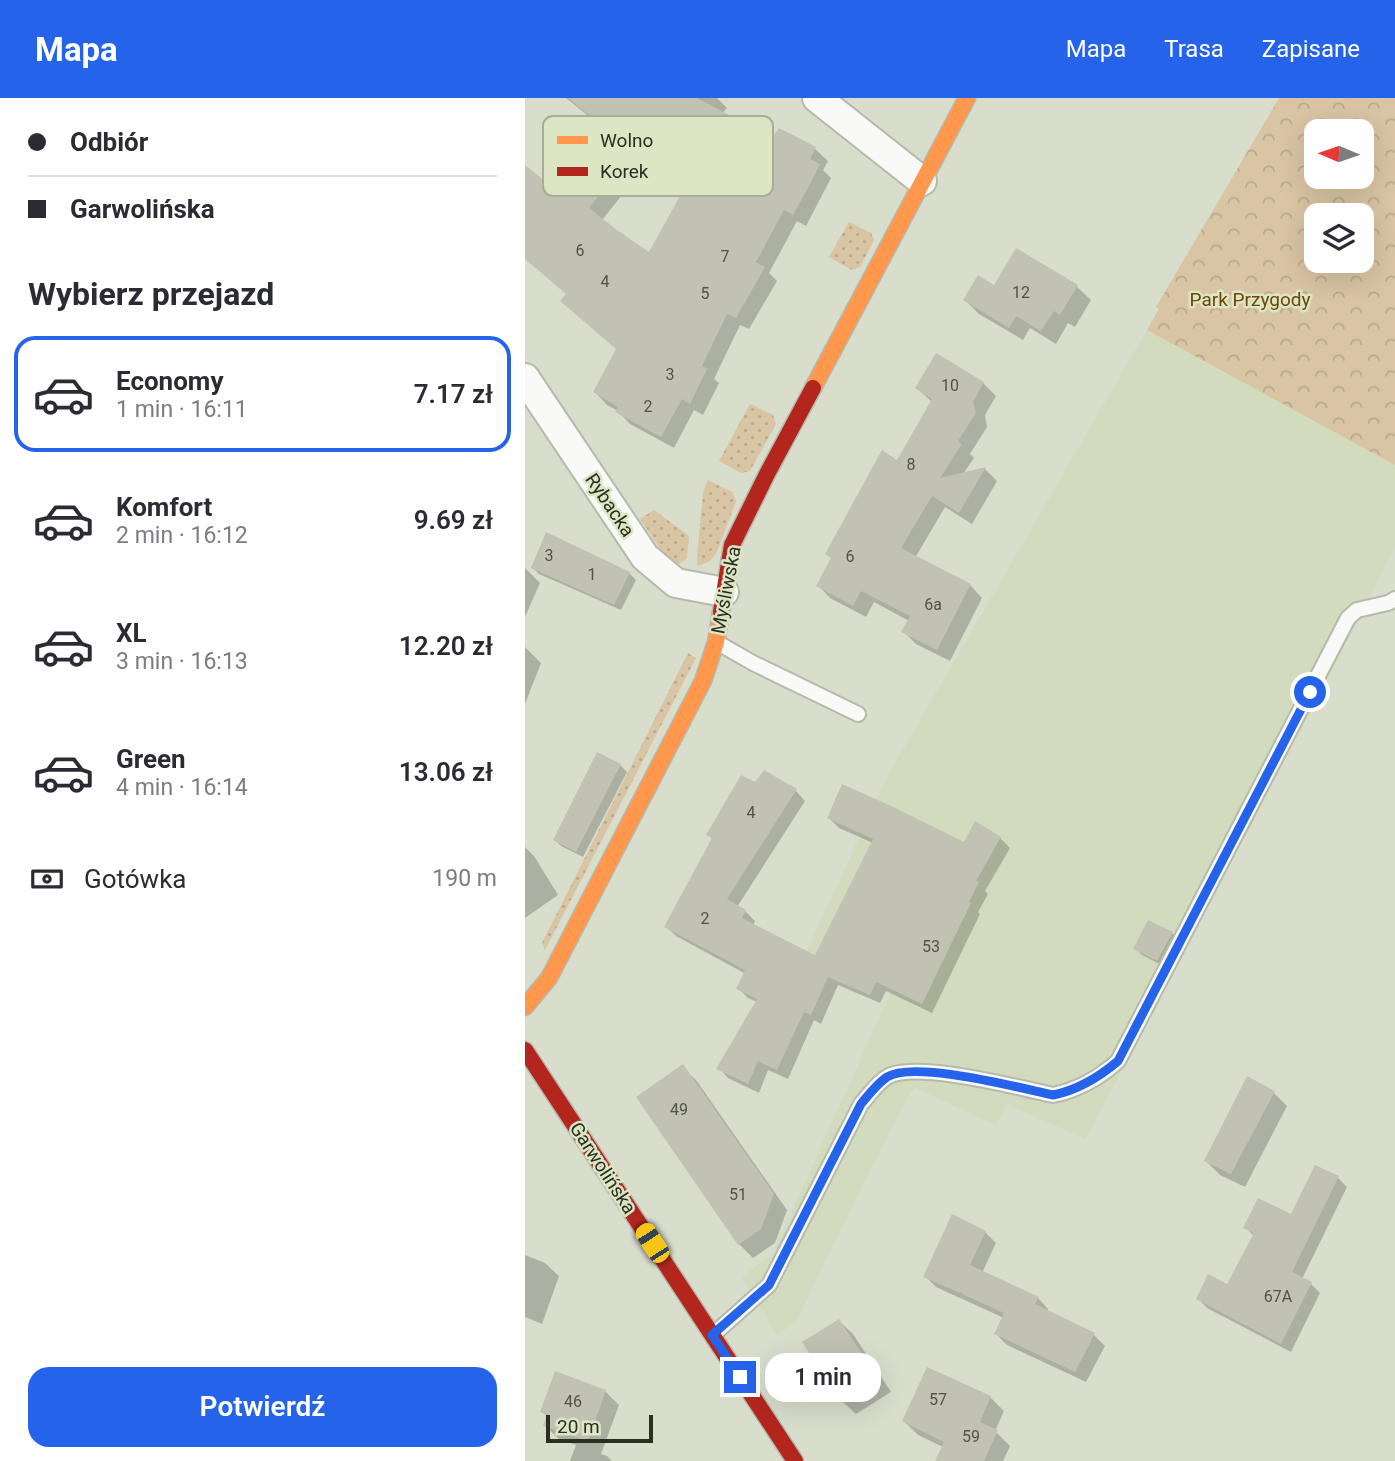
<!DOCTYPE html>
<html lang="pl">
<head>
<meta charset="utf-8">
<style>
	body { margin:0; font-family:Roboto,sans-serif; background:#f7f7f7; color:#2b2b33; height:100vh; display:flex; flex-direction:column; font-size:26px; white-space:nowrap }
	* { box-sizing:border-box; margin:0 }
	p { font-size:23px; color:#7c7c81 }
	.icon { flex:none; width:38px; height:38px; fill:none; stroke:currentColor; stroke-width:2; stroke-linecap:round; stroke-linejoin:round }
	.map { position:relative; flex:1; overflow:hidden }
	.sheet { display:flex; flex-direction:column; background:#fff; width:525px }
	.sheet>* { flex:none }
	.banner { display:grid; align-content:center; height:154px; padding:0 28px; background:#fff }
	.needle { width:46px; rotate:272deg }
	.controls { position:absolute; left:779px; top:21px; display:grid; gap:14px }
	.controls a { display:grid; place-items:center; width:70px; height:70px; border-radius:14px; background:#fff; box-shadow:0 7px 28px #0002; font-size:35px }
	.scale { position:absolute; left:21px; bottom:18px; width:107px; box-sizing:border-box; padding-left:7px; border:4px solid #2b2e21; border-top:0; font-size:19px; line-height:24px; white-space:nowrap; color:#2b2e21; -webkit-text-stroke:5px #dce5c4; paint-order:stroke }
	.end { position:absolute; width:32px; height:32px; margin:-16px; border:9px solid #2563eb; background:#fff; box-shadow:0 0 0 4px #fff }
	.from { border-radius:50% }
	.bubble { position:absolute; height:49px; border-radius:21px; background:#fff; box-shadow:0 7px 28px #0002; font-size:23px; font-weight:600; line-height:49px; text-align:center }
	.car { position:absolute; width:21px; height:42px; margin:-21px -10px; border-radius:9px; box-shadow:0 0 5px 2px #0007; background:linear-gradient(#f5c518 24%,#345 0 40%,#f5c518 0 76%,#345 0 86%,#f5c518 0) }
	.banner b { display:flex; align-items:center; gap:24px; height:66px; font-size:26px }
	.banner b+b { border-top:2px solid #e1e1e2 }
	.banner i { width:18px; height:18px; background:#2b2b33 }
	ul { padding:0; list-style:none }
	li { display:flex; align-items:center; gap:21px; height:116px; margin:0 14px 10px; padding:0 14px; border:4px solid transparent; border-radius:21px }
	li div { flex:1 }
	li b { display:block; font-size:26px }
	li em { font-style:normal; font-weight:600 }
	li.selected { border-color:#2563eb }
	li>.icon { width:63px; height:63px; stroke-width:1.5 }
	h2 { padding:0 28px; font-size:32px; line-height:84px }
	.pay { display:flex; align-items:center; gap:18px; height:77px; padding:0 28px; font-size:26px }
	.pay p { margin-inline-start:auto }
	.action { display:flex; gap:14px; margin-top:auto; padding:14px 28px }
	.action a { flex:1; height:80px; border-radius:21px; background:#2563eb; color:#fff; font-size:28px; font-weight:600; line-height:80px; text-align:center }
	header { display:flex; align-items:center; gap:42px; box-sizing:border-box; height:98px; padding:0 35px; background:#2563eb; color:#fff }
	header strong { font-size:33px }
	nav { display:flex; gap:38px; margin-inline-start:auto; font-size:24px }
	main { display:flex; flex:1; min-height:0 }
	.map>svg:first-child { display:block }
	.built { fill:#d2dbbd }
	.grass { fill:url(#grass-dots) }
	.forest { fill:url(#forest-crowns); fill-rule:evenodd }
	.shadow { fill:#0003; fill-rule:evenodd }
	.building { fill:#c1c2b3; fill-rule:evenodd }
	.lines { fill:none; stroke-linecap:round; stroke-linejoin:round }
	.lane-casing { stroke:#b6baac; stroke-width:18 }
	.street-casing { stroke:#b6baac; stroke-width:32 }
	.slow-casing { stroke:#b6baac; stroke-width:19 }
	.jam-casing { stroke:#b6baac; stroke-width:19 }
	.lane { stroke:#f9faf7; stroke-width:14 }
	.street { stroke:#f9faf7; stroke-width:28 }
	.slow { stroke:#ff974d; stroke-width:16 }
	.jam { stroke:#b3261e; stroke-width:16 }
	.route { stroke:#2563eb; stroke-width:9 }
	.labels { text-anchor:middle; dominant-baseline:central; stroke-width:5; stroke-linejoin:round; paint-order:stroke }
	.number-label { font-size:16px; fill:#505346 }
	.park-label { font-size:19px; fill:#714505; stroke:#dce5c4 }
	.street-label { font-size:19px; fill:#2b2e21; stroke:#dce5c4 }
	.key { fill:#dce5c4; stroke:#a7ae93; stroke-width:2 }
	.key-label { font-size:19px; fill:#2b2e21 }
</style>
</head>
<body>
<header>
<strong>Mapa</strong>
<nav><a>Mapa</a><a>Trasa</a><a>Zapisane</a></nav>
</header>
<main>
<section class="sheet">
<div class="banner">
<b><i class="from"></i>Odbiór</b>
<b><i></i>Garwolińska</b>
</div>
<h2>Wybierz przejazd</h2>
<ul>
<li class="selected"><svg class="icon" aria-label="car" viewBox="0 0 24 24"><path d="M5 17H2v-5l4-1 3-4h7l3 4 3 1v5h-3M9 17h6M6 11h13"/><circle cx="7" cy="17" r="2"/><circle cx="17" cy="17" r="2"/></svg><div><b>Economy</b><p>1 min · 16:11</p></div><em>7.17 zł</em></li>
<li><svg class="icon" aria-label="car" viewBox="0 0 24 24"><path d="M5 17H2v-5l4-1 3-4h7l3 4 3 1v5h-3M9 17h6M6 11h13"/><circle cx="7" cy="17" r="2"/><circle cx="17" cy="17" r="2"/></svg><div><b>Komfort</b><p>2 min · 16:12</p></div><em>9.69 zł</em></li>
<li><svg class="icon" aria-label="car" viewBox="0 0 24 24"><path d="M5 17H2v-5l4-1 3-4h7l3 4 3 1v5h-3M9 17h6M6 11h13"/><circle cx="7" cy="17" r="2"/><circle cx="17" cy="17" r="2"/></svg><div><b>XL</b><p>3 min · 16:13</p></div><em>12.20 zł</em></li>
<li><svg class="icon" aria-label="car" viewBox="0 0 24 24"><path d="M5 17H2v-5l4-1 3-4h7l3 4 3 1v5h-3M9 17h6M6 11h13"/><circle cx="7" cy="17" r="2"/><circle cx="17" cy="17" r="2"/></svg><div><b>Green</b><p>4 min · 16:14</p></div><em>13.06 zł</em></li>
</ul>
<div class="pay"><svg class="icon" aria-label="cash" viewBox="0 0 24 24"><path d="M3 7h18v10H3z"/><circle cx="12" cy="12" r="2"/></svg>Gotówka<p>190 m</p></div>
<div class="action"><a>Potwierdź</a></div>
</section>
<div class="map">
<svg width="870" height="1363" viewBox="0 0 870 1363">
	<defs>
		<pattern id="grass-dots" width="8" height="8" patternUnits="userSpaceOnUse" patternTransform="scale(1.75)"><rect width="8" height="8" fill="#d9c4a3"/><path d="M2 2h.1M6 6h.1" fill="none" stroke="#baa98c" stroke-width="1.8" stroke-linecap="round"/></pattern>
		<pattern id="forest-crowns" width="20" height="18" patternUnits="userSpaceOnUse" patternTransform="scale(1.75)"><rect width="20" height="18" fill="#d9c4a3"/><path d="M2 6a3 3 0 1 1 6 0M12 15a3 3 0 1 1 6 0" fill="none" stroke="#baa98c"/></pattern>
	</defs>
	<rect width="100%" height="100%" fill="#d8ddcc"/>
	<polygon class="built" points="622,232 870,367 870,449 834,521 561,1041 481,1006 471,1028 389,989 339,1083 272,1223 252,1237 217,1179 247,1157 367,892 351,884 345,897 290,857 282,853 362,679"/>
	<g class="grass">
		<polygon points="324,124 346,135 349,142 335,169 327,172 304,159"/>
		<polygon points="225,306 248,317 251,326 225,373 216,375 194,363"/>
		<polygon points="183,382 207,394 211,403 192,454 185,463 173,468 172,460 178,394"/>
		<polygon points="129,412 164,438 162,460 154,466 141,459 115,421"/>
		<polygon points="163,555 171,560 20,852 17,845"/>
	</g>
	<path class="forest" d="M754,0H870V367L622,232L634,211L631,209ZM791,33H836V79H791ZM791,117H836V163H791Z"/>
	<g class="shadow">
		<path d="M41,0H192L202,10L197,16L248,43L254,32L290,51L303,63L298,72L306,80L281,128L272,123L244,175L252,183L224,231L215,227L189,281L194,285L178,317L169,312L149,350L105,326L93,313L82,307L70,294L93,252L43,197L0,157V69L26,90L76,28ZM139,45L172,71L125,157L77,122Z"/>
		<polygon points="492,152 552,189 566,202 550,229 543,225 531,246 505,230 498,242 454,216 440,202 470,190"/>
		<polygon points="411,257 458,285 471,298 460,317 462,329 445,356 449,360 438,376 460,371 472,383 447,426 420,409 390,460 445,487 457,500 425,563 391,546 379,534 384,523 349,504 341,519 305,500 293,487 373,364 407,304 392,290"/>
		<polygon points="0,470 15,485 0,519"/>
		<polygon points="8,470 104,475 111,482 96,512 14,476"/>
		<polygon points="0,549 16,565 0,606"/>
		<polygon points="95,667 102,674 58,759 36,748 30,742"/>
		<polygon points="231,687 271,693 280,703 212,809 220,813 230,823 228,827 291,860 348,745 314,730 304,720 440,746 475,740 485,750 460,793 463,796 453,814 455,816 407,915 361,893 355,905 313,887 296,926 289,922 263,981 243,972 234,995 203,980 194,970 232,904 223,900 213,890 221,876 151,838 141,828 188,742 183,736"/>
		<polygon points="0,749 9,758 33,797 0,820"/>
		<polygon points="647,835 654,842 639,868 617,857 610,850"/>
		<polygon points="157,969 171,982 262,1112 250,1145 228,1160 214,1146"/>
		<polygon points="748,994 762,1008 720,1089 695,1077 681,1063"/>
		<polygon points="813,1080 822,1089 777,1181 786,1186 795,1195 766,1254 682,1210 673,1200 703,1188 729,1138 720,1129 767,1118"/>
		<polygon points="460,1134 471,1145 457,1175 513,1200 523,1211 522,1214 569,1237 580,1248 561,1284 482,1247 471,1236 479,1220 411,1189 401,1179"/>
		<polygon points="0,1157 20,1165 34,1178 17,1226 0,1219"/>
		<polygon points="314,1223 328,1236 366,1294 331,1316 317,1303"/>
		<polygon points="403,1271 465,1299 479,1313 470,1333 485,1348 478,1363 412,1363 418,1349 393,1337 379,1323"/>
		<polygon points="80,1293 94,1307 76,1356 82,1358 87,1363 45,1363 51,1347 34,1341 20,1328 23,1320 17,1313"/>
	</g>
	<g class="building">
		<path d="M43,0H172L247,40L254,30L291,49L285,61L295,66L284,88L268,117L259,112L231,164L240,169L211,220L202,216L177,268L182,271L165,306L157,301L136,339L90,314L93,309L68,294L91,251L35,203L41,196L0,161V67L26,88L74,28V25ZM125,34L171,69L124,154L92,132L64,110Z"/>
		<polygon points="491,150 553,187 535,217 529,213 516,233 491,218 484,230 438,202 453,177 469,187"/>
		<polygon points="411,255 459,284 448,304 451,315 433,343 437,346 415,380 461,369 434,415 407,398 376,450 446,486 412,552 376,534 385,518 336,493 328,508 291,488 306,460 300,456 357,352 372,362 407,301 390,290"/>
		<polygon points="21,434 105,474 89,507 6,470"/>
		<polygon points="72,654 96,666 51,754 28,742"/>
		<polygon points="239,672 272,691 202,801 221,812 217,820 290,857 348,741 302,720 317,686 364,707 439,744 450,723 476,739 451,783 454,784 444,804 446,805 397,906 351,884 345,897 303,879 286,917 279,914 252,972 233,963 223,986 191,971 232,901 211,891 220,872 139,829 187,740 181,737 216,677 230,684"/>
		<polygon points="623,822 648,834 632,863 608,851"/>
		<polygon points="158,966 249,1096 236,1131 213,1147 111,999"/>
		<polygon points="722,978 750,993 706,1076 679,1063"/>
		<polygon points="790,1067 814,1078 767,1174 787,1184 756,1246 671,1201 683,1176 702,1186 729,1135 718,1130 733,1100 766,1116"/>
		<polygon points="427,1116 461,1133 445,1167 514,1199 510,1206 570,1235 550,1274 469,1236 479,1215 437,1196 438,1194 435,1195 398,1179"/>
		<polygon points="314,1221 353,1280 316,1304 277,1244"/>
		<polygon points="402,1269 466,1298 455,1324 473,1332 459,1363 410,1363 419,1344 377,1323"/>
		<polygon points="30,1273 81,1292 63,1343 18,1328 22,1317 15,1314"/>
	</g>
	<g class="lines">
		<defs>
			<g id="lane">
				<polyline points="193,545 228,565 333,616"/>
				<path d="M190,1235L244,1187L336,1006C344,997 352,985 362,979C389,962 495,990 528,997C553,992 574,980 593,963L823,520L832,512L863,505L870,501"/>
			</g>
			<g id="street">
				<polyline points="292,0 397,83"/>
				<polyline points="0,280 120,459 151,485 199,494"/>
			</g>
			<g id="slow">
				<polyline points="288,290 442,0"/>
				<polyline points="0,909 24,880 178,583 191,544 196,514"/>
			</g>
			<g id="jam">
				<polyline points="196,514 207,447 242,376 288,290"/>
				<polyline points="0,952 270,1363"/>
			</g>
		</defs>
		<use href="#lane" class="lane-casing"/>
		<use href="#street" class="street-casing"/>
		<use href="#slow" class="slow-casing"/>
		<use href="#jam" class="jam-casing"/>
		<use href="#lane" class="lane"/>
		<use href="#street" class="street"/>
		<use href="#slow" class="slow"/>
		<use href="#jam" class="jam"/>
	</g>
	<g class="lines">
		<path class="route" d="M215,1279L187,1237L244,1187L336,1006C344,996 352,986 362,979C389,962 495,990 528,997C553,992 573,980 593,963L785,594"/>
	</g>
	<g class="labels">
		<g class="number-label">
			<text x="55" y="152">6</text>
			<text x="200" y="158">7</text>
			<text x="80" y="183">4</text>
			<text x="496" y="194">12</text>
			<text x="180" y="195">5</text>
			<text x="145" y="276">3</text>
			<text x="425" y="287">10</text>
			<text x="123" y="308">2</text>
			<text x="386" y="366">8</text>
			<text x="24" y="457">3</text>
			<text x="325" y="458">6</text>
			<text x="67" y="476">1</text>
			<text x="408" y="506">6a</text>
			<text x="226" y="714">4</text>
			<text x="180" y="820">2</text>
			<text x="406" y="848">53</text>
			<text x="154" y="1011">49</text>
			<text x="213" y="1096">51</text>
			<text x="753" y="1198">67A</text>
			<text x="413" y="1301">57</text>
			<text x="48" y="1303">46</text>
			<text x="446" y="1338">59</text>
		</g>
		<g class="park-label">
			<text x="725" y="201">Park Przygody</text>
		</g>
		<g class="street-label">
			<text transform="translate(85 407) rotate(56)">Rybacka</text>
			<text transform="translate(201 492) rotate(-79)">Myśliwska</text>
			<text transform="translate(78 1070) rotate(57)">Garwolińska</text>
		</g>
	</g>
	<rect x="18" y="18" width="230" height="80" rx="10" class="key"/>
	<rect x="32" y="38" width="31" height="8" fill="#ff974d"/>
	<rect x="32" y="69" width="31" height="9" fill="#b3261e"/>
	<g class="key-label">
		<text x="75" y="49">Wolno</text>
		<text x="75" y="80">Korek</text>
	</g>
</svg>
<div class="controls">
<a><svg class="needle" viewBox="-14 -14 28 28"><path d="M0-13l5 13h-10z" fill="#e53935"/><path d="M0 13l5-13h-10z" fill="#7c7c81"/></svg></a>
<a><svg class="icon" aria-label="layers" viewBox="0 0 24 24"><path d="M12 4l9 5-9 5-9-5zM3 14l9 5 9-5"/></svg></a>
</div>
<div class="scale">20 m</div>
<i class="end from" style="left:785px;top:594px"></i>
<i class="end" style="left:215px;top:1279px"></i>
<div class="bubble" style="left:240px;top:1255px;width:116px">1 min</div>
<i class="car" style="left:127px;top:1145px;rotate:327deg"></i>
</div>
</main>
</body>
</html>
